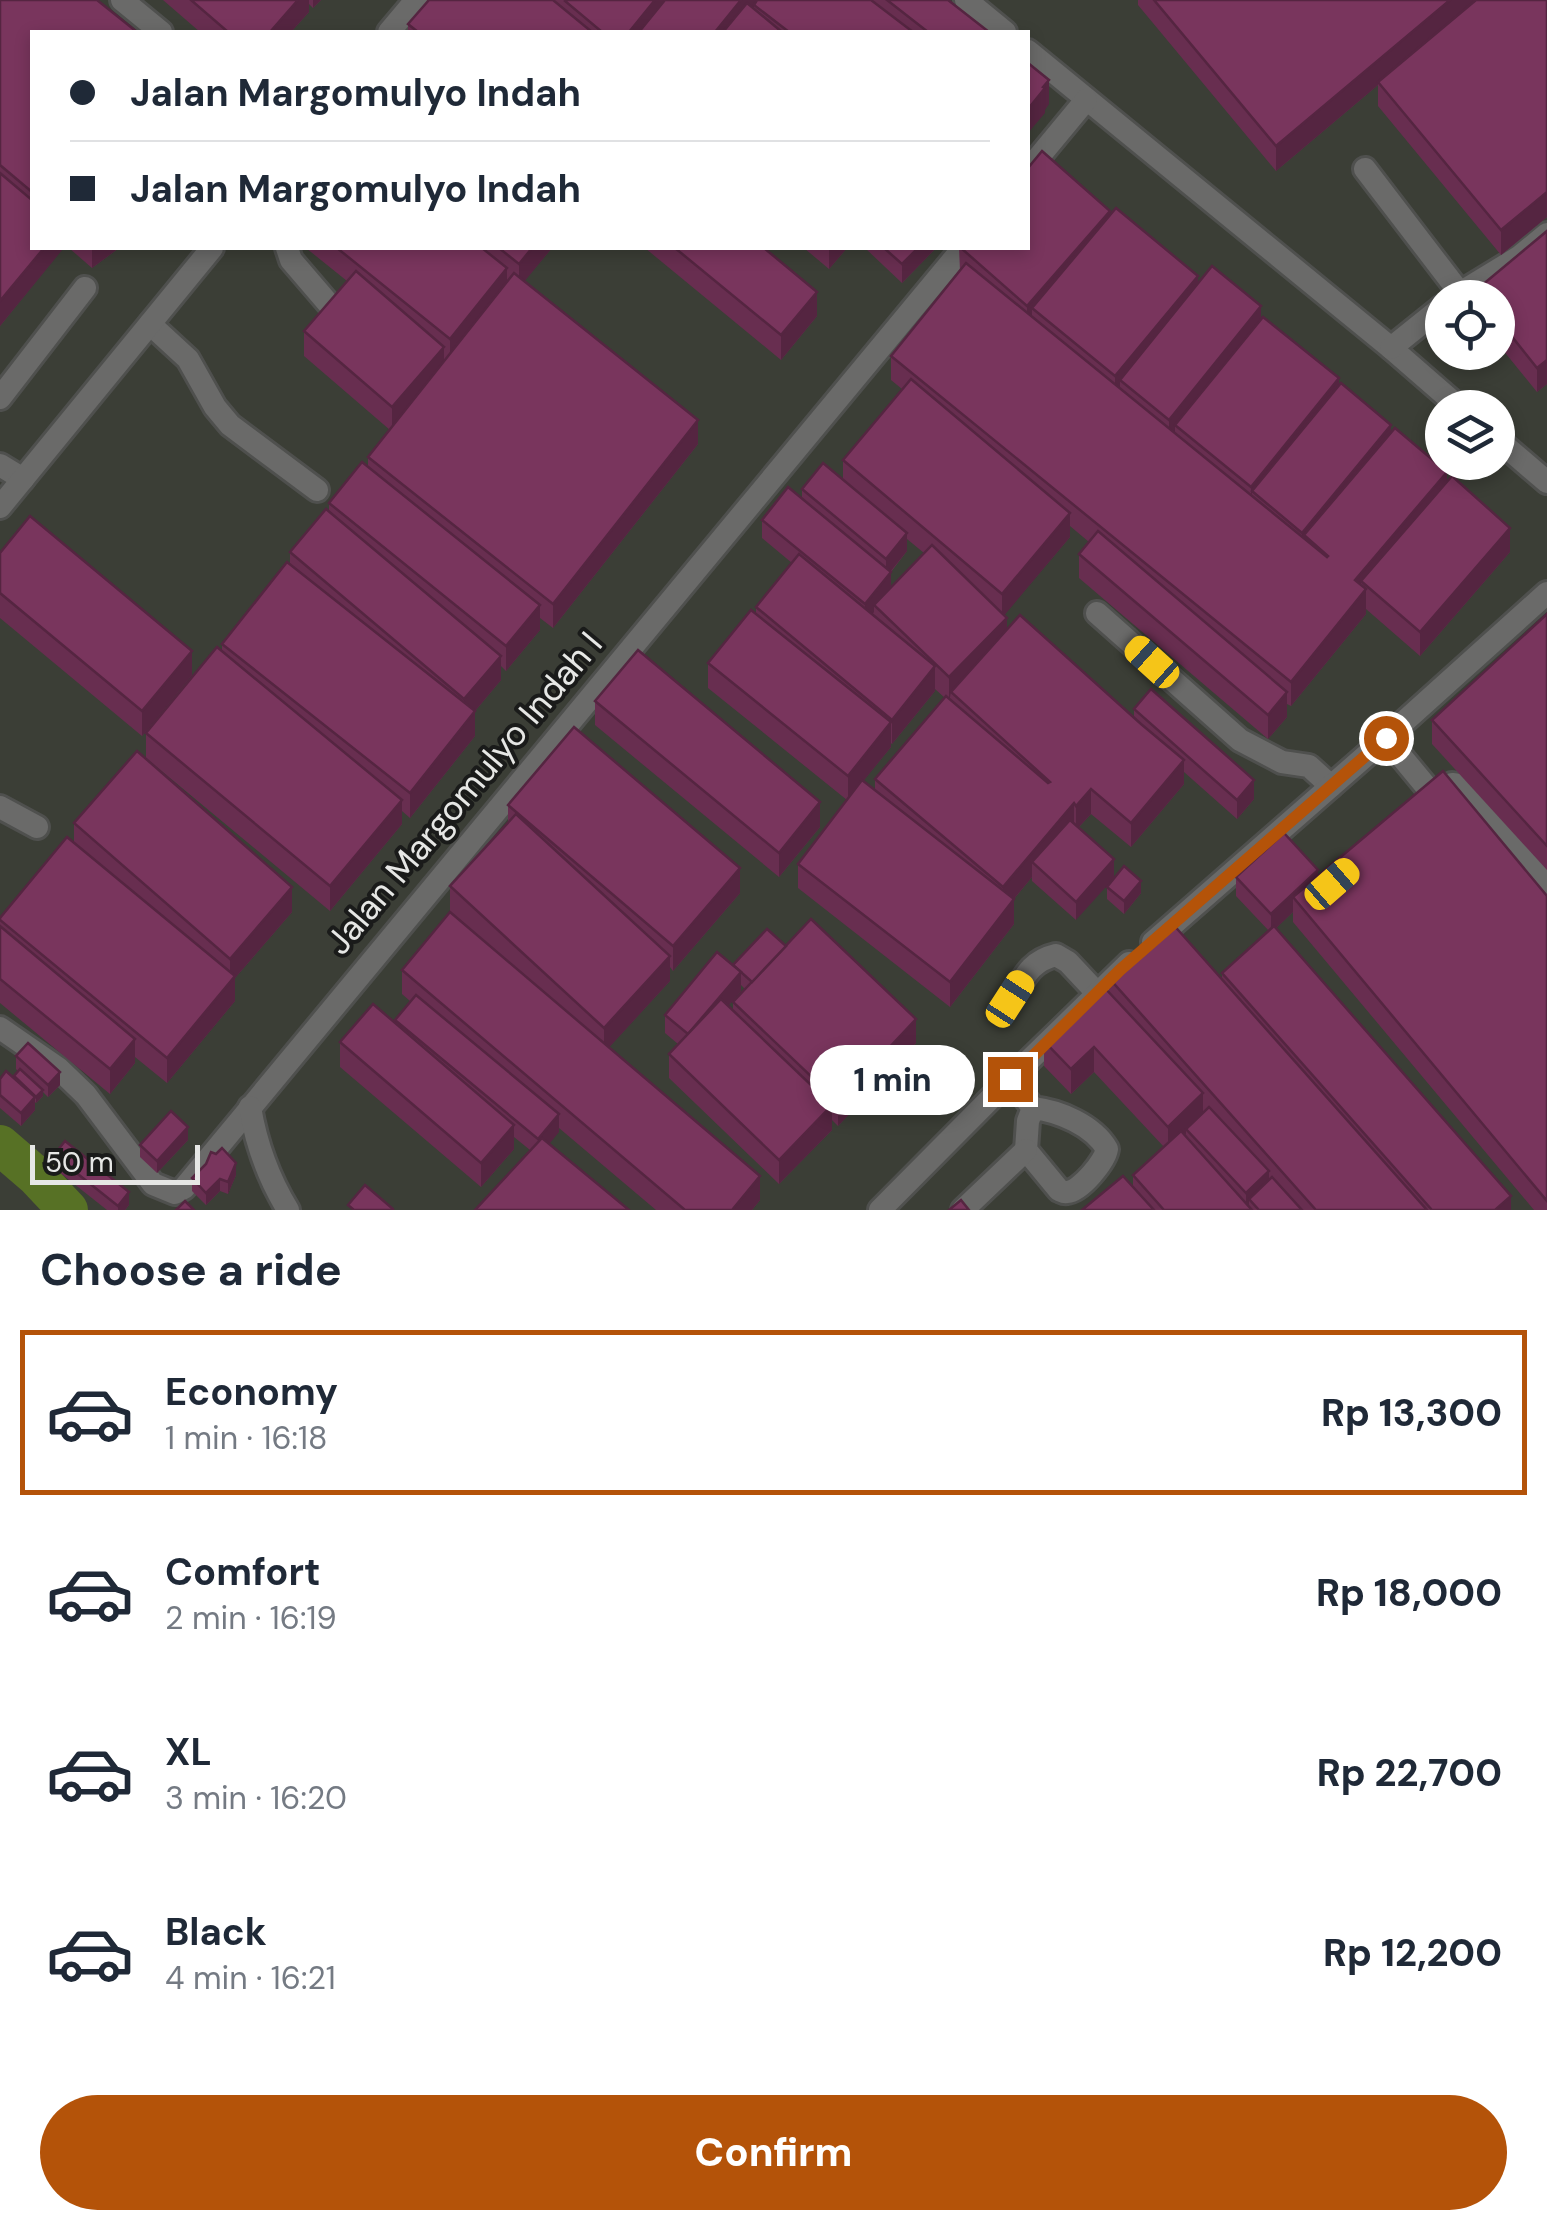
<!DOCTYPE html>
<html lang="en">
<head>
<meta charset="utf-8">
<style>
	body { margin:0; font-family:"DM Sans",sans-serif; background:#f2f2f3; color:#1f2937; height:100vh; display:flex; flex-direction:column; font-size:38px; white-space:nowrap }
	* { box-sizing:border-box; margin:0 }
	p { font-size:32px; color:#747a83 }
	.icon { flex:none; width:55px; height:55px; fill:none; stroke:currentColor; stroke-width:2; stroke-linecap:round; stroke-linejoin:round }
	.map { position:relative; height:1210px; overflow:hidden }
	.side { display:flex; flex-direction:column; background:#fff; flex:1 }
	.side>* { flex:none }
	.banner { position:absolute; left:30px; top:30px; width:1000px; height:220px; border-radius:0px; box-shadow:0 5px 15px #0003; display:grid; align-content:center; height:220px; padding:0 40px; background:#fff }
	.buttons { position:absolute; left:1425px; top:280px; display:grid; gap:20px }
	.buttons a { display:grid; place-items:center; width:90px; height:90px; border-radius:50%; background:#fff; box-shadow:0 5px 15px #0003; font-size:50px }
	.scale { position:absolute; left:30px; bottom:25px; width:170px; box-sizing:border-box; padding-left:10px; border:5px solid #e6e7e5; border-top:0; font-size:28px; line-height:35px; white-space:nowrap; color:#e6e7e5; -webkit-text-stroke:8px #1a1b1a; paint-order:stroke }
	.end { position:absolute; width:45px; height:45px; margin:-22px; border:12px solid #b45309; background:#fff; box-shadow:0 0 0 5px #fff }
	.from { border-radius:50% }
	.bubble { position:absolute; height:70px; border-radius:35px; background:#fff; box-shadow:0 5px 15px #0003; font-size:32px; font-weight:800; line-height:70px; text-align:center }
	.car { position:absolute; width:30px; height:60px; margin:-30px -15px; border-radius:12px; box-shadow:0 0 8px 2px #0007; background:linear-gradient(#f5c518 24%,#345 0 40%,#f5c518 0 76%,#345 0 86%,#f5c518 0) }
	.banner b { display:flex; align-items:center; gap:35px; height:95px; font-size:38px }
	.banner b+b { border-top:2px solid #e0e1e3 }
	.banner i { width:25px; height:25px; background:#1f2937 }
	ul { padding:0; list-style:none }
	li { display:flex; align-items:center; gap:30px; height:165px; margin:0 20px 15px; padding:0 20px; border:5px solid transparent; border-radius:0px }
	li div { flex:1 }
	li b { display:block; font-size:38px }
	li em { font-style:normal; font-weight:800 }
	li.selected { border-color:#b45309 }
	li>.icon { width:90px; height:90px; stroke-width:1.5 }
	h2 { padding:0 40px; font-size:45px; line-height:120px }
	.button { display:flex; gap:20px; margin-top:auto; padding:20px 40px }
	.button a { flex:1; height:115px; border-radius:60px; background:#b45309; color:#fff; font-size:40px; font-weight:800; line-height:115px; text-align:center }
	.map>svg:first-child { display:block }
	.built { fill:#3b3e36; fill-rule:evenodd }
	.lines { fill:none; stroke-linecap:round; stroke-linejoin:round }
	.river { stroke:#577125; stroke-width:40 }
	.minor-casing { stroke:#4f504e; stroke-width:28 }
	.minor { stroke:#6a6a69; stroke-width:22 }
	.wall { fill:#682e50; fill-rule:evenodd }
	.shaded-wall { fill:#552541 }
	.building { fill:#79355d; stroke:#552541; stroke-width:2.5 }
	.route { stroke:#b45309; stroke-width:12 }
	.labels { text-anchor:middle; dominant-baseline:central; stroke-width:8; stroke-linejoin:round; paint-order:stroke }
	.street-label { font-size:35px; fill:#e6e7e5; stroke:#1a1b1a }
</style>
</head>
<body>
<div class="map">
<svg width="1547" height="1210" viewBox="0 0 1547 1210">
	<rect width="100%" height="100%" fill="#323331"/>
	<path class="built" d="M0,0H1547V1210H0ZM32,32H1028V248H32ZM1442,298H1498V352H1442ZM1442,408H1498V462H1442Z"/>
	<g class="lines">
		<polyline class="river" points="0,1145 36,1176 68,1210"/>
		<defs>
			<g id="minor">
				<polyline points="122,0 161,32"/>
				<polyline points="966,0 1005,32"/>
				<polyline points="389,32 416,0"/>
				<polyline points="1028,51 1391,348 1460,408"/>
				<polyline points="1365,169 1460,293 1454,298"/>
				<polyline points="1028,170 1086,100"/>
				<polyline points="287,248 291,260 333,309"/>
				<polyline points="1460,293 1519,257 1547,234"/>
				<polyline points="150,324 188,359 215,407 230,425 317,490"/>
				<polyline points="1391,348 1442,307"/>
				<polyline points="0,398 85,288"/>
				<polyline points="1498,440 1547,482"/>
				<polyline points="0,465 23,479"/>
				<polyline points="0,507 212,248"/>
				<polyline points="1097,613 1240,740 1282,762 1309,766 1331,786"/>
				<polyline points="1386,738 1434,796 1422,807"/>
				<polyline points="1434,796 1452,784 1459,785 1547,884"/>
				<polyline points="0,807 37,827"/>
				<polyline points="1153,942 1386,738 1547,593"/>
				<path d="M1011,999C1024,978 1030,961 1056,955L1068,962L1097,993"/>
				<polyline points="0,1028 58,1068 86,1095 153,1184 175,1193 184,1188 963,248"/>
				<path d="M1010,1079L1033,1108C1059,1111 1093,1125 1107,1149C1105,1161 1081,1191 1067,1192C1064,1193 1062,1191 1059,1190L1026,1150L1028,1121L1033,1108"/>
				<path d="M250,1107C256,1143 269,1179 288,1210"/>
				<polyline points="880,1210 1010,1079 1129,963"/>
				<polyline points="963,1210 1026,1150"/>
			</g>
		</defs>
		<use href="#minor" class="minor-casing"/>
		<use href="#minor" class="minor"/>
	</g>
	<g class="wall">
		<polygon points="0,0 32,32 32,248 63,248 0,326"/>
		<polygon points="163,0 321,0 313,8 309,4 309,12 291,32 200,32"/>
		<polygon points="429,0 948,0 989,32 408,32 408,24"/>
		<polygon points="1138,0 1547,0 1547,217 1501,255 1378,106 1378,85 1276,171 1138,5"/>
		<path d="M1110,215L1198,283L1261,320L1339,385L1447,482L1510,552L1420,656L1366,609V614L1291,706L1287,704V717L1268,739L1079,578V554L1089,542L1070,526V537L1004,615L1007,630L1134,718V709L1254,799L1237,819L1184,772V784L1131,847L1091,814L1079,827L1076,920L1032,881V877L1014,899V924L950,1007L798,888V864L847,800L708,688V663L756,614V607L792,563L762,538V520L802,499V489L843,479V460L902,389L891,380V356L960,271L959,248H1028ZM907,539L924,553L891,587V572L907,551ZM935,689L945,698L875,779V791L863,781L891,747V743L892,744L935,691Z"/>
		<polygon points="1547,231 1547,384 1537,392 1498,344 1498,298 1475,298 1475,291"/>
		<polygon points="69,248 119,248 92,268"/>
		<polygon points="306,248 552,248 524,281 698,444 553,628 540,618 540,630 506,671 501,666 501,680 475,711 475,736 410,818 402,811 402,824 330,911 146,758 146,733 222,651 222,644 290,565 290,552 329,511 329,503 368,466 368,457 390,430 304,356 304,331 347,281"/>
		<polygon points="645,248 764,248 817,316 781,360"/>
		<polygon points="804,248 847,248 829,269"/>
		<polygon points="865,248 936,248 902,283"/>
		<polygon points="0,553 192,675 142,736 0,618"/>
		<polygon points="1547,614 1547,870 1432,744 1432,720"/>
		<polygon points="595,701 820,827 779,877 595,725"/>
		<polygon points="508,805 740,893 673,971 670,967 670,981 609,1047 760,1200 752,1210 656,1210 559,1128 559,1132 530,1150 514,1137 514,1149 481,1187 340,1067 340,1042 395,1023 395,1020 410,1001 402,994 402,970 477,935 450,911 450,886 508,823"/>
		<polygon points="74,823 292,912 235,978 235,1001 167,1083 135,1057 135,1063 110,1094 0,1003 0,918 74,843"/>
		<polygon points="1318,876 1547,896 1547,1210 1534,1210 1293,922 1293,912 1276,928 1511,1210 1082,1210 1133,1187 1133,1175 1164,1147 1094,1072 1071,1094 1044,1066 1044,1041 1109,992 1109,978 1222,980 1222,973 1269,931 1236,896 1236,877"/>
		<polygon points="1107,887 1141,893 1124,914 1107,899"/>
		<path d="M786,946L916,1043L838,1126L832,1120V1130L779,1184L669,1078V1054L678,1044L665,1033V1015ZM741,985L745,989L733,1002V1010L728,1006L741,991Z"/>
		<polygon points="16,1056 60,1085 48,1097 43,1092 43,1096 36,1103 35,1102 35,1110 21,1126 0,1108 0,1079 14,1078 18,1071 16,1069"/>
		<polygon points="188,1140 157,1173 140,1157 140,1145"/>
		<polygon points="54,1155 129,1205 125,1210 107,1210 54,1168"/>
		<polygon points="236,1175 228,1194 220,1191 206,1205 192,1191 192,1178"/>
	</g>
	<g class="shaded-wall">
		<polygon points="298,0 309,0 309,12 291,32 270,32"/>
		<polygon points="313,0 321,0 313,8"/>
		<polygon points="655,0 676,0 649,32 629,32"/>
		<polygon points="741,0 761,0 754,5 754,9 735,32 715,32"/>
		<polygon points="1450,0 1479,0 1378,82 1378,85 1276,171 1276,146"/>
		<polygon points="1049,80 1049,104 1045,110 1045,113 1028,133 1028,109"/>
		<polygon points="1547,192 1547,217 1501,255 1501,230"/>
		<polygon points="1110,211 1110,236 1032,308 1032,324 1027,330 1027,306"/>
		<polygon points="44,248 63,248 63,249 0,326 0,301"/>
		<polygon points="92,248 119,248 92,268"/>
		<polygon points="532,248 552,248 519,288 519,264"/>
		<polygon points="829,248 847,248 829,269"/>
		<polygon points="918,248 936,248 902,283 902,264"/>
		<polygon points="507,268 507,292 450,364 450,339"/>
		<polygon points="1198,276 1198,300 1120,380 1120,395 1115,401 1115,376"/>
		<polygon points="817,292 817,316 781,360 781,335"/>
		<polygon points="1261,306 1261,331 1175,425 1175,437 1169,444 1169,420"/>
		<polygon points="444,347 444,372 392,432 392,407"/>
		<polygon points="1547,360 1547,384 1537,392 1537,368"/>
		<polygon points="1339,378 1339,403 1252,491 1251,511 1251,487"/>
		<polygon points="698,420 698,444 553,628 553,604"/>
		<polygon points="1391,425 1391,450 1304,535 1304,555 1302,558 1302,533"/>
		<polygon points="1447,472 1447,497 1361,581 1361,595 1366,589 1366,614 1291,706 1291,682 1355,580"/>
		<polygon points="1070,513 1070,537 1002,618 1002,594"/>
		<polygon points="1510,528 1510,552 1420,656 1420,632"/>
		<polygon points="907,533 907,551 886,577 886,559"/>
		<polygon points="891,572 891,591 874,605 874,612 865,623 865,604"/>
		<polygon points="540,605 540,630 506,671 506,646"/>
		<polygon points="1007,618 1007,642 951,692 949,702 949,677"/>
		<polygon points="192,651 192,675 142,736 142,711"/>
		<polygon points="501,656 501,680 475,711 475,736 410,818 410,793 464,724 464,699"/>
		<polygon points="935,666 935,691 892,744 892,720"/>
		<polygon points="1287,692 1287,717 1268,739 1268,715"/>
		<polygon points="891,722 891,747 848,800 848,776"/>
		<polygon points="1184,760 1184,784 1131,847 1131,823"/>
		<polygon points="1254,780 1254,799 1237,819 1237,800"/>
		<polygon points="1091,789 1091,814 1076,830 1076,806"/>
		<polygon points="402,800 402,824 330,911 330,886"/>
		<polygon points="820,802 820,827 779,877 779,853"/>
		<polygon points="1074,803 1074,828 1032,862 1032,877 1003,912 1003,887"/>
		<polygon points="1114,859 1114,878 1076,920 1076,902"/>
		<polygon points="740,868 740,893 673,971 673,946"/>
		<polygon points="1318,870 1318,889 1293,897 1293,912 1271,933 1271,914"/>
		<polygon points="1141,881 1141,893 1124,914 1124,901"/>
		<polygon points="292,887 292,912 235,978 235,1001 167,1083 167,1058 230,982 230,959"/>
		<polygon points="1014,899 1014,924 950,1007 950,982"/>
		<polygon points="670,956 670,981 604,1053 604,1028"/>
		<polygon points="741,972 741,991 688,1053 688,1034"/>
		<polygon points="916,1019 916,1043 838,1126 838,1102"/>
		<polygon points="135,1039 135,1063 110,1094 110,1069"/>
		<polygon points="1094,1047 1094,1072 1071,1094 1071,1069"/>
		<polygon points="60,1072 60,1085 48,1097 48,1085"/>
		<polygon points="43,1090 43,1096 36,1103 36,1097"/>
		<polygon points="1203,1093 1203,1118 1186,1129 1186,1134 1168,1151 1168,1127"/>
		<polygon points="35,1097 35,1110 21,1126 21,1113"/>
		<polygon points="832,1105 832,1130 779,1184 779,1160"/>
		<polygon points="559,1114 559,1132 538,1158 538,1139"/>
		<polygon points="514,1125 514,1149 481,1187 481,1163"/>
		<polygon points="188,1127 188,1140 157,1173 157,1161"/>
		<polygon points="236,1163 236,1175 228,1194 228,1182"/>
		<polygon points="1269,1171 1269,1190 1249,1199 1249,1209 1246,1210 1246,1193"/>
		<polygon points="760,1176 760,1200 752,1210 732,1210"/>
		<polygon points="220,1179 220,1191 206,1205 206,1193"/>
		<polygon points="129,1192 129,1205 125,1210 118,1210 118,1206"/>
		<polygon points="1511,1196 1511,1210 1495,1210"/>
	</g>
	<g class="building">
		<polygon points="0,0 97,0 137,32 32,32 32,192 0,165"/>
		<polygon points="191,0 298,0 270,32 228,32"/>
		<polygon points="429,0 553,0 592,32 418,32 408,24"/>
		<polygon points="566,0 655,0 629,32 602,32 565,1"/>
		<polygon points="665,0 741,0 715,32 639,32"/>
		<polygon points="757,0 871,0 913,32 789,32 754,5"/>
		<polygon points="887,0 948,0 989,32 928,32"/>
		<polygon points="1154,0 1450,0 1276,146"/>
		<polygon points="1476,0 1547,0 1547,192 1501,230 1378,82"/>
		<polygon points="747,3 782,32 723,32"/>
		<polygon points="1028,63 1049,80 1043,87 1045,88 1028,109"/>
		<polygon points="1042,151 1110,211 1027,306 961,248 1028,248 1028,168"/>
		<polygon points="0,173 32,200 32,248 44,248 0,301"/>
		<polygon points="1116,208 1198,276 1115,376 1032,308"/>
		<polygon points="1547,231 1547,360 1537,368 1498,319 1498,298 1480,298 1475,291"/>
		<polygon points="337,248 482,248 507,268 450,339"/>
		<polygon points="499,248 532,248 519,264"/>
		<polygon points="675,248 764,248 817,292 781,335"/>
		<polygon points="884,248 918,248 902,264"/>
		<polygon points="966,263 1327,557 1328,556 1304,535 1395,428 1447,472 1355,580 1366,589 1291,682 891,356"/>
		<polygon points="1212,266 1261,306 1169,420 1120,380"/>
		<polygon points="356,271 444,347 392,407 304,331"/>
		<polygon points="514,273 698,420 553,604 368,457"/>
		<polygon points="1263,317 1339,378 1251,487 1175,425"/>
		<polygon points="911,379 1070,513 1002,594 843,460"/>
		<polygon points="1341,383 1391,425 1302,533 1252,491"/>
		<polygon points="362,462 540,605 506,646 329,503"/>
		<polygon points="823,463 907,533 886,559 802,489"/>
		<polygon points="1452,476 1510,528 1420,632 1361,581"/>
		<polygon points="788,487 891,572 865,604 762,520"/>
		<polygon points="326,509 501,656 464,699 290,552"/>
		<polygon points="30,516 192,651 142,711 0,593 0,553"/>
		<polygon points="1098,531 1287,692 1268,715 1079,554"/>
		<polygon points="932,545 1007,618 949,677 874,605"/>
		<polygon points="799,554 935,666 892,720 756,607"/>
		<polygon points="287,562 475,711 410,793 222,644"/>
		<polygon points="751,610 891,722 848,776 708,663"/>
		<polygon points="1547,614 1547,846 1432,720"/>
		<polygon points="1020,615 1141,724 1184,760 1131,823 1091,789 1076,806 1074,803 1003,887 875,779 946,696 1048,783 1050,782 951,692"/>
		<polygon points="217,647 402,800 330,886 146,733"/>
		<polygon points="638,650 820,802 779,853 595,701"/>
		<polygon points="1151,689 1254,780 1237,800 1134,709"/>
		<polygon points="574,727 740,868 673,946 508,805"/>
		<polygon points="137,751 292,887 230,959 74,823"/>
		<polygon points="1443,771 1547,896 1547,1201 1293,897"/>
		<polygon points="862,780 1014,899 950,982 798,864"/>
		<polygon points="516,814 670,956 604,1028 450,886"/>
		<polygon points="1070,820 1114,859 1076,902 1032,862"/>
		<polygon points="1284,833 1318,870 1271,914 1236,877"/>
		<polygon points="67,837 235,976 167,1058 0,920 0,918"/>
		<polygon points="1124,866 1141,881 1124,901 1107,887"/>
		<polygon points="450,912 760,1176 732,1210 685,1210 402,970"/>
		<polygon points="811,919 916,1019 838,1102 733,1002"/>
		<polygon points="1171,922 1427,1210 1316,1210 1109,978"/>
		<polygon points="0,926 135,1039 110,1069 0,979"/>
		<polygon points="1274,926 1511,1196 1495,1210 1432,1210 1222,973"/>
		<polygon points="767,929 786,946 752,982 733,965"/>
		<polygon points="717,952 741,972 688,1034 665,1015"/>
		<polygon points="1103,986 1203,1093 1168,1127 1094,1047 1071,1069 1044,1041"/>
		<polygon points="416,995 559,1114 538,1139 395,1020"/>
		<polygon points="721,999 832,1105 779,1160 669,1054"/>
		<polygon points="373,1004 514,1125 481,1163 340,1042"/>
		<polygon points="28,1043 60,1072 48,1085 16,1056"/>
		<polygon points="20,1069 43,1090 36,1097 14,1076"/>
		<polygon points="6,1071 35,1097 21,1113 0,1095 0,1079"/>
		<polygon points="1209,1107 1269,1171 1246,1193 1186,1129"/>
		<polygon points="171,1111 188,1127 157,1161 140,1145"/>
		<polygon points="1181,1131 1252,1210 1164,1210 1133,1175"/>
		<polygon points="542,1138 629,1210 475,1210"/>
		<polygon points="65,1141 129,1192 118,1206 54,1155"/>
		<polygon points="222,1148 236,1163 228,1182 220,1179 206,1193 192,1178 206,1164 211,1152 216,1154"/>
		<polygon points="1123,1176 1154,1210 1082,1210"/>
		<polygon points="1272,1177 1302,1210 1259,1210 1249,1199"/>
		<polygon points="365,1185 393,1209 393,1210 354,1210 348,1205"/>
		<polygon points="961,1200 969,1210 949,1210"/>
		<polygon points="185,1201 194,1210 176,1210"/>
	</g>
	<g class="lines">
		<polyline class="route" points="1010,1079 1120,970 1386,738"/>
	</g>
	<g class="labels">
		<g class="street-label">
			<text transform="translate(464 793) rotate(-50)">Jalan Margomulyo Indah I</text>
		</g>
	</g>
</svg>
<div class="buttons">
<a><svg class="icon" aria-label="locate" viewBox="0 0 24 24"><circle cx="12" cy="12" r="6"/><path d="M12 2v4M12 18v4M2 12h4M18 12h4"/></svg></a>
<a><svg class="icon" aria-label="layers" viewBox="0 0 24 24"><path d="M12 4l9 5-9 5-9-5zM3 14l9 5 9-5"/></svg></a>
</div>
<div class="scale">50 m</div>
<i class="end from" style="left:1386px;top:738px"></i>
<i class="end" style="left:1010px;top:1079px"></i>
<div class="bubble" style="left:810px;top:1045px;width:165px">1 min</div>
<i class="car" style="left:1152px;top:662px;rotate:312deg"></i>
<i class="car" style="left:1332px;top:884px;rotate:49deg"></i>
<i class="car" style="left:1010px;top:999px;rotate:33deg"></i>
<div class="banner">
<b><i class="from"></i>Jalan Margomulyo Indah</b>
<b><i></i>Jalan Margomulyo Indah</b>
</div>
</div>
<section class="side">
<h2>Choose a ride</h2>
<ul>
<li class="selected"><svg class="icon" aria-label="car" viewBox="0 0 24 24"><path d="M5 17H2v-5l4-1 3-4h7l3 4 3 1v5h-3M9 17h6M6 11h13"/><circle cx="7" cy="17" r="2"/><circle cx="17" cy="17" r="2"/></svg><div><b>Economy</b><p>1 min · 16:18</p></div><em>Rp 13,300</em></li>
<li><svg class="icon" aria-label="car" viewBox="0 0 24 24"><path d="M5 17H2v-5l4-1 3-4h7l3 4 3 1v5h-3M9 17h6M6 11h13"/><circle cx="7" cy="17" r="2"/><circle cx="17" cy="17" r="2"/></svg><div><b>Comfort</b><p>2 min · 16:19</p></div><em>Rp 18,000</em></li>
<li><svg class="icon" aria-label="car" viewBox="0 0 24 24"><path d="M5 17H2v-5l4-1 3-4h7l3 4 3 1v5h-3M9 17h6M6 11h13"/><circle cx="7" cy="17" r="2"/><circle cx="17" cy="17" r="2"/></svg><div><b>XL</b><p>3 min · 16:20</p></div><em>Rp 22,700</em></li>
<li><svg class="icon" aria-label="car" viewBox="0 0 24 24"><path d="M5 17H2v-5l4-1 3-4h7l3 4 3 1v5h-3M9 17h6M6 11h13"/><circle cx="7" cy="17" r="2"/><circle cx="17" cy="17" r="2"/></svg><div><b>Black</b><p>4 min · 16:21</p></div><em>Rp 12,200</em></li>
</ul>
<div class="button"><a>Confirm</a></div>
</section>
</body>
</html>
